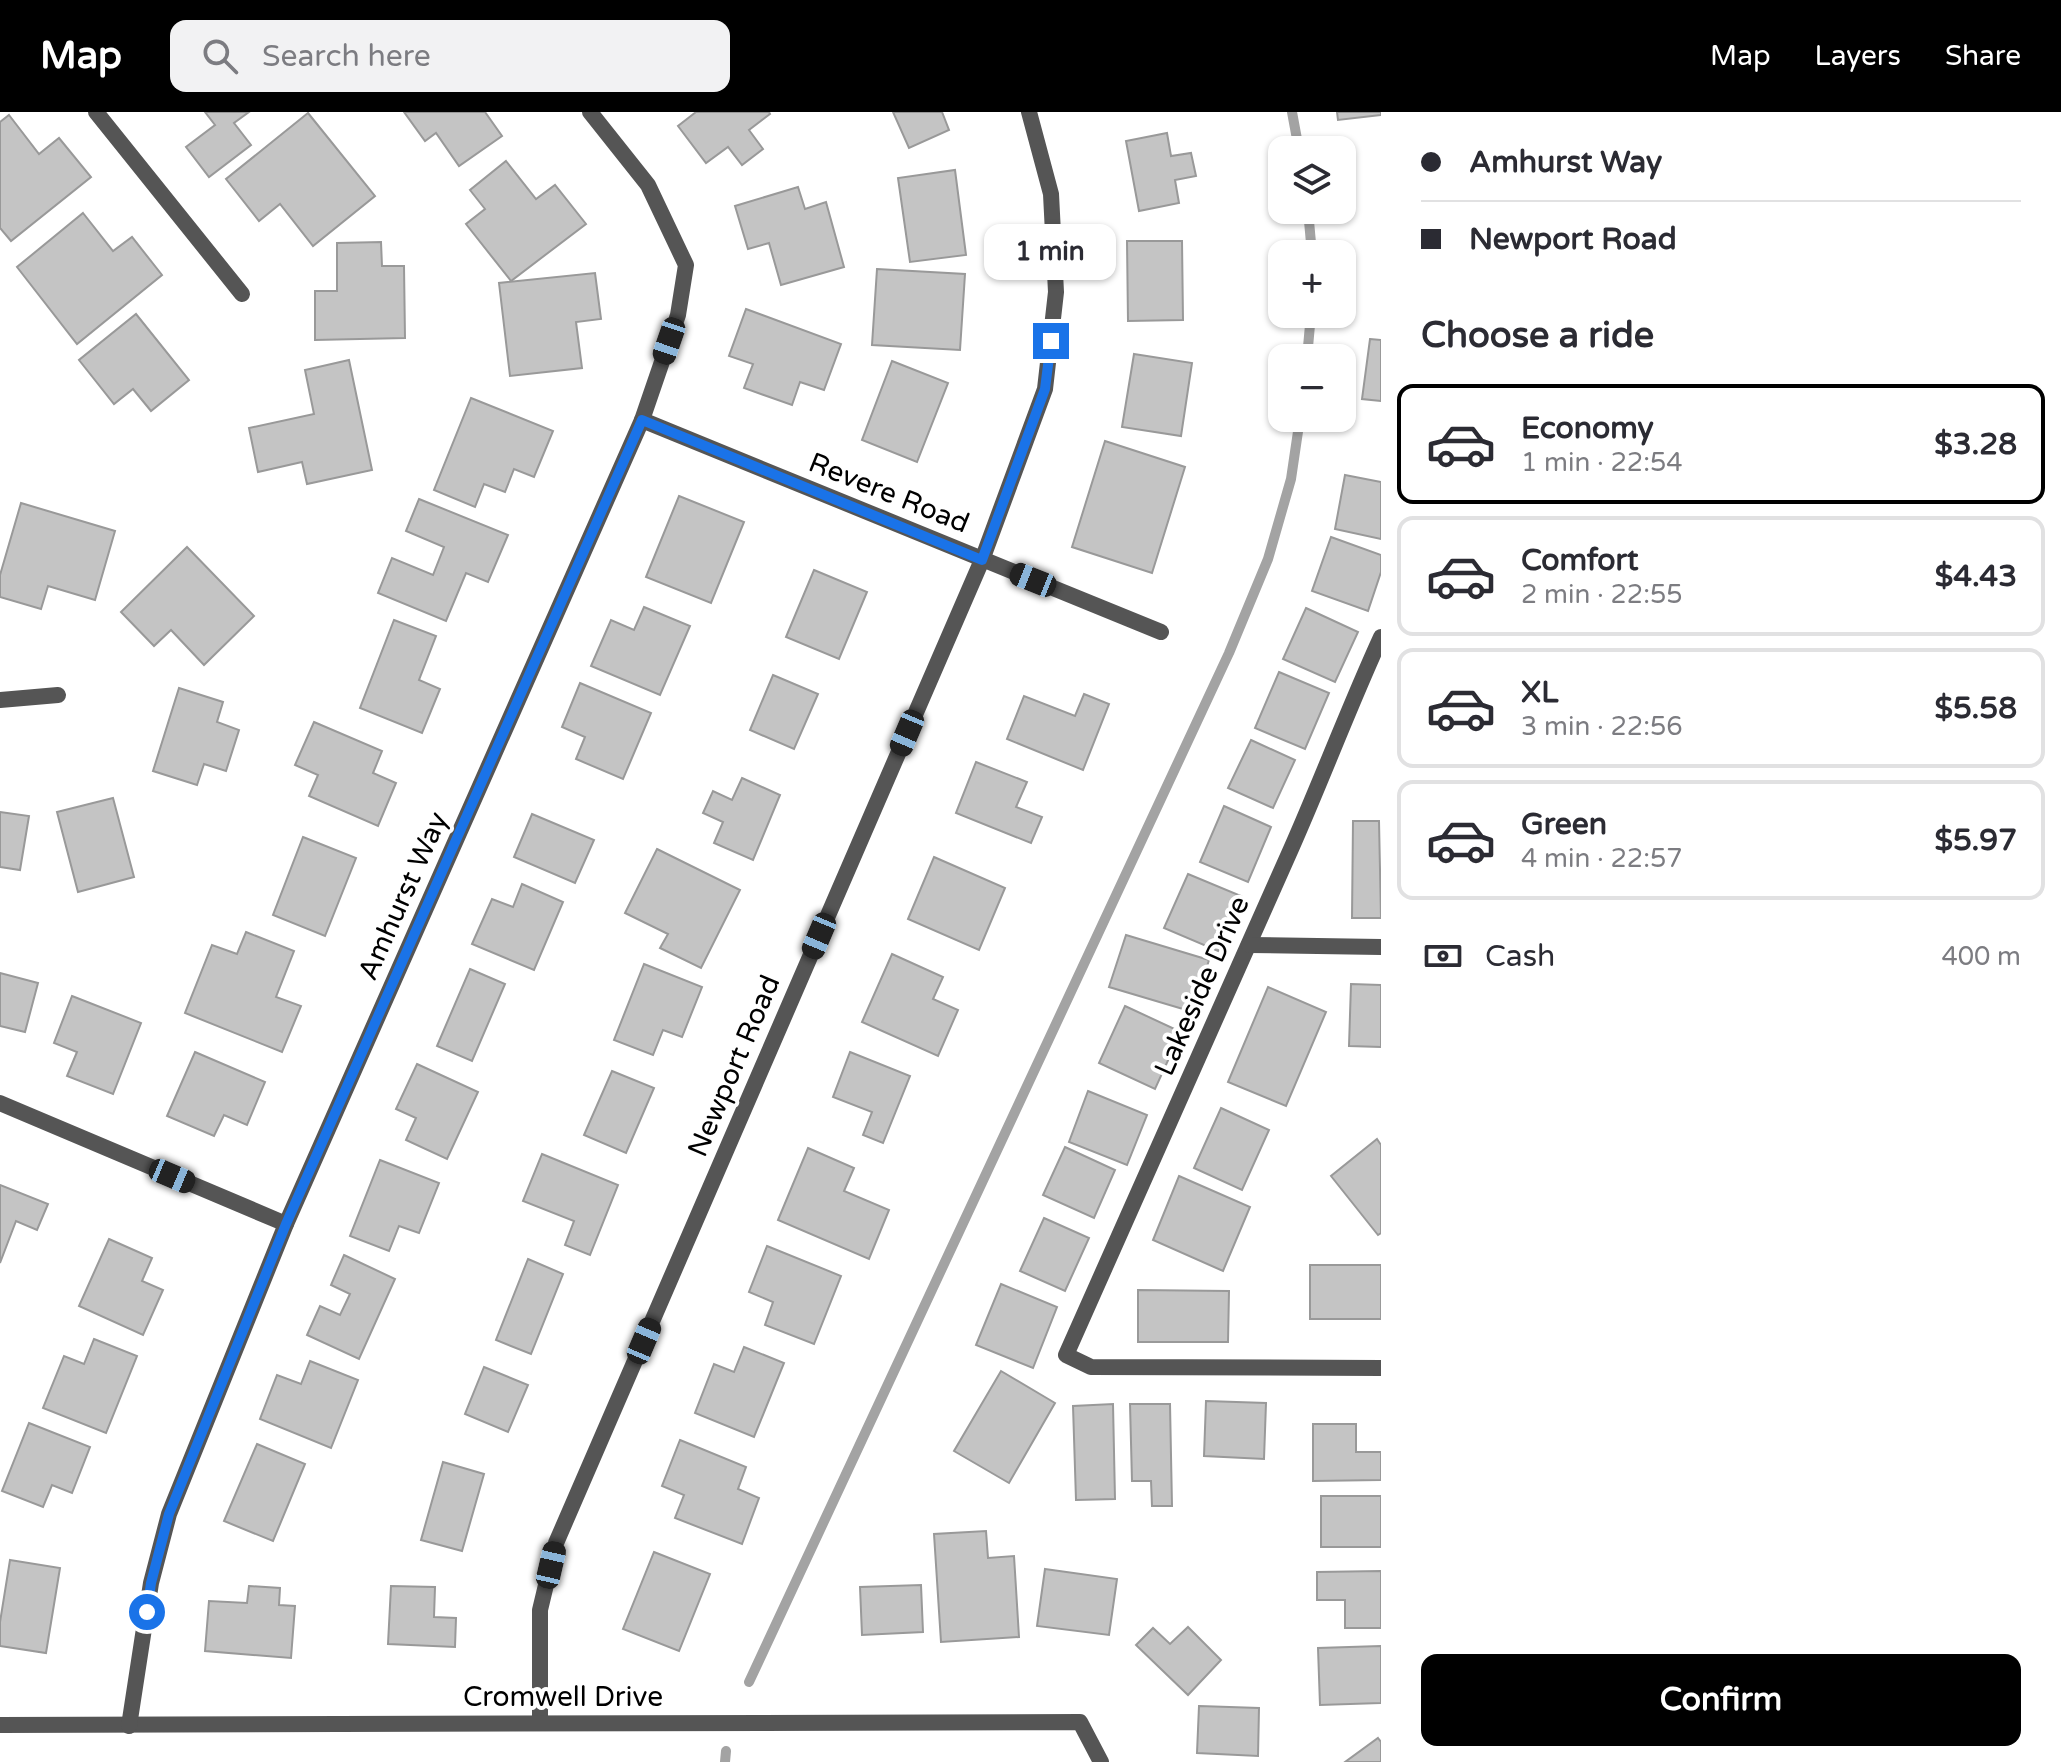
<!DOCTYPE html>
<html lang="en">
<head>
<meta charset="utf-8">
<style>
	body { margin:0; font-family:"Varela Round",sans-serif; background:#f2f2f3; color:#2b2b33; height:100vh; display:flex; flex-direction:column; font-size:30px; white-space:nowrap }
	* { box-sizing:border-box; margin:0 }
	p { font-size:26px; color:#7c7c81 }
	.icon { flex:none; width:44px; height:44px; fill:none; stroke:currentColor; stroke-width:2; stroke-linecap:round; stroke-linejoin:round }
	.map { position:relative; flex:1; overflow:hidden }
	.side { display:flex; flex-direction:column; background:#fff; width:680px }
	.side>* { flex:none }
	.guide { display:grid; align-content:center; height:176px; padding:0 40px; background:#fff }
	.fabs { position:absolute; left:1268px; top:24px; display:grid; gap:16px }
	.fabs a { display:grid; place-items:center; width:88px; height:88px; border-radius:16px; background:#fff; box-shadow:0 2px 6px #0004; font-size:40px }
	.end { position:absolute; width:36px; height:36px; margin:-18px; border:10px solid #1a73e8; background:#fff; box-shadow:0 0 0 4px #fff }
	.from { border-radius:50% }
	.bubble { position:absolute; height:56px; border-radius:16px; background:#fff; box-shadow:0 2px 6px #0004; font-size:26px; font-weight:700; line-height:56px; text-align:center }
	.car { position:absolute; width:24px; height:48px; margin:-24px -12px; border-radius:10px; box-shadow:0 0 6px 2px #0007; background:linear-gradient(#222 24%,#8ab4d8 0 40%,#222 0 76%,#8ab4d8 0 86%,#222 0) }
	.guide b { display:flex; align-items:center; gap:28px; height:76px; font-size:30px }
	.guide b+b { border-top:2px solid #e1e1e2 }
	.guide i { width:20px; height:20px; background:#2b2b33 }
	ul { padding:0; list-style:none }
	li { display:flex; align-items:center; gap:24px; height:120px; margin:0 16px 12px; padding:0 24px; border:4px solid #e1e1e2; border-radius:16px }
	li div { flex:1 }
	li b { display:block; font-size:30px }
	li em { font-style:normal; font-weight:700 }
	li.active { border-color:#000 }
	li>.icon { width:72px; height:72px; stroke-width:1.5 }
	h2 { padding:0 40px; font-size:36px; line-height:96px }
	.pay { display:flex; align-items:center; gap:20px; height:88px; padding:0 40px; font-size:30px }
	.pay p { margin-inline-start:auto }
	.cta { display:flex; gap:16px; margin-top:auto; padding:16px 40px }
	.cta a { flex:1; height:92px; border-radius:16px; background:#000; color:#fff; font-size:32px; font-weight:700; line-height:92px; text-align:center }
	header { display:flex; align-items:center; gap:48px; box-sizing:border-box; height:112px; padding:0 40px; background:#000; color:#fff }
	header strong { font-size:38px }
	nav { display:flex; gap:44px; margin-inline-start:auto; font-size:28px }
	.search { width:560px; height:72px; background:#f2f2f3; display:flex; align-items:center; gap:20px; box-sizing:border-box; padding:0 28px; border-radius:16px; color:#7c7c81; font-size:30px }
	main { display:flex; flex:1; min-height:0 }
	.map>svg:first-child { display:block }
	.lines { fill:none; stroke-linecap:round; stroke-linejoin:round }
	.stream { stroke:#a3a3a3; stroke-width:10 }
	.building { fill:#c4c4c4; stroke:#999; stroke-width:2 }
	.street { stroke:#555; stroke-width:16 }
	.route { stroke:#1a73e8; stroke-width:10 }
	.labels { text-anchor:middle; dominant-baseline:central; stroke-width:8; stroke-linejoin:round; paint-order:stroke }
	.street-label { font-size:28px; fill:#000; stroke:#fff }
</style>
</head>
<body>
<header>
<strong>Map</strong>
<div class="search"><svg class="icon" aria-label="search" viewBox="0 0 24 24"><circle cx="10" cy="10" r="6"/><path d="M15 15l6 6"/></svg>Search here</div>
<nav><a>Map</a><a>Layers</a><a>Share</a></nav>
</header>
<main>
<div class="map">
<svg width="1381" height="1650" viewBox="0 0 1381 1650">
	<rect width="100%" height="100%" fill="#fff"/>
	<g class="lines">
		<g class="stream">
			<polyline points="1292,0 1299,38"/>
			<polyline points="1308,98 1312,142"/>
			<polyline points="1307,246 1311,202"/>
			<polyline points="749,1570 1229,541 1268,447 1291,367 1300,306"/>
			<polyline points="725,1650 726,1639"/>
		</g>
	</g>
	<g class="building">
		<polygon points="205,0 249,0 234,11 251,33 209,65 186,35 215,13"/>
		<polygon points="404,0 485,0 502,24 459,54 436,21 425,29"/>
		<polygon points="696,0 769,0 770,2 749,18 763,37 742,53 728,35 706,51 678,14"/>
		<polygon points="893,0 942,0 949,18 909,36"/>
		<polygon points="1337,0 1381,0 1381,3 1338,8"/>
		<polygon points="308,1 375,84 313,134 280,92 259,109 226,67"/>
		<polygon points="9,3 39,42 59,26 91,65 11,129 0,116 0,10"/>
		<polygon points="1167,21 1171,44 1191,41 1196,64 1175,68 1179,91 1139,99 1126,29"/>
		<polygon points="506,49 536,87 555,73 586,112 511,169 466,112 485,97 470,78"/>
		<polygon points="955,58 966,143 910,150 898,66"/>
		<polygon points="798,75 805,97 826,90 844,155 781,173 769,131 748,137 735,94"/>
		<polygon points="83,101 113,139 132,125 162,163 77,232 17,155"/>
		<polygon points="1127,129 1182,129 1183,208 1128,209"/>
		<polygon points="381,130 382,154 404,154 405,226 315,228 315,179 337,179 337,131"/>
		<polygon points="877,157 965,162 960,238 872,233"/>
		<polygon points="595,161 601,207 576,210 582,256 510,264 499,171"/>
		<polygon points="746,197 841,232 824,278 800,270 792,293 744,276 753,252 729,244"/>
		<polygon points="136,202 189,268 151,299 133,277 114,292 79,248"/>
		<polygon points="1370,227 1381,228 1381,289 1362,287"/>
		<polygon points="1134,242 1192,251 1181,324 1122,315"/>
		<polygon points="349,248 372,358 307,372 302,350 258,360 249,316 314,302 305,258"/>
		<polygon points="892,249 948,271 917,350 862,328"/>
		<polygon points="471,286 553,319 534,365 514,357 505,380 484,372 475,395 434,378"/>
		<polygon points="1105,329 1185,355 1152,461 1072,435"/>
		<polygon points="1345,363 1381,370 1381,427 1335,417"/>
		<polygon points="679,384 744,410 711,491 646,465"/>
		<polygon points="419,387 508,423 488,470 466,461 446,509 378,481 392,446 433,463 444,435 406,419"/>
		<polygon points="21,391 115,419 95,488 48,474 41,497 0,485 0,463"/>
		<polygon points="1331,425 1381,443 1381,460 1368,499 1312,479"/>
		<polygon points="187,435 254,504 204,553 171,518 154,534 121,500"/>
		<polygon points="814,458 867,480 839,547 786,525"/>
		<polygon points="644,495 690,514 660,583 591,554 611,508 634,518"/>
		<polygon points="1306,496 1358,520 1335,570 1283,547"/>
		<polygon points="394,508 436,524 419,568 440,577 422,621 360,596"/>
		<polygon points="1279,560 1329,581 1305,637 1255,616"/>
		<polygon points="773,563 818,582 794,637 750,618"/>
		<polygon points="580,571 651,601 623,667 576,647 585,625 562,615"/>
		<polygon points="179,576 223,590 217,610 239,618 226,659 204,652 197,673 153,659"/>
		<polygon points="1084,582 1109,592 1083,658 1007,627 1024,584 1075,604"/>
		<polygon points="314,610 382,639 373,661 396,671 378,714 309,684 318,663 295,653"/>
		<polygon points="1251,628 1295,648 1273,696 1228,676"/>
		<polygon points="976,650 1027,670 1016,695 1042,705 1031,731 956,701"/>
		<polygon points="742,666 780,683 753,748 714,731 723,710 703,701 713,679 732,688"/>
		<polygon points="113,686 134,765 78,780 57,700"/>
		<polygon points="1224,694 1271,715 1248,770 1200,750"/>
		<polygon points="0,700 29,704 20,758 0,755"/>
		<polygon points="532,702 594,728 575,771 514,745"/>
		<polygon points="1353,709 1379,709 1381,806 1352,806"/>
		<polygon points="303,725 356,746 325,824 273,803"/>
		<polygon points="657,737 740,778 701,856 660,836 668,822 625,801"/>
		<polygon points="934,745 1005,776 979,838 908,807"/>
		<polygon points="1188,762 1241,784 1218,839 1164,816"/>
		<polygon points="522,772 563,790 534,858 472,832 492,787 513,795"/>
		<polygon points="246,820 294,839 276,885 301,894 282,940 185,901 212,833 237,842"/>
		<polygon points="1126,823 1209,848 1193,900 1109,875"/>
		<polygon points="892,842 943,865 933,887 958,898 938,944 862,910"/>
		<polygon points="644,852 702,875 682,925 663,918 653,943 614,928"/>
		<polygon points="470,857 505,872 472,949 437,934"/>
		<polygon points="0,861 38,871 25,920 0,914"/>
		<polygon points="1351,872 1381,873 1381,935 1349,934"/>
		<polygon points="1268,875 1326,900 1286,994 1228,970"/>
		<polygon points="72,884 141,911 113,982 67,964 77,940 54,931"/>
		<polygon points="1125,894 1181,920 1155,977 1099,951"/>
		<polygon points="195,940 265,970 247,1013 224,1003 214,1024 167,1004"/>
		<polygon points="850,940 910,964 883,1031 863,1023 872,1000 833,985"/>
		<polygon points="417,952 478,980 447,1047 406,1028 416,1006 396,997"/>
		<polygon points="612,959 654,976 626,1041 584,1023"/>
		<polygon points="1088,979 1147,1003 1127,1053 1069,1030"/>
		<polygon points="1221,996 1269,1018 1242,1078 1194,1056"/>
		<polygon points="1377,1027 1381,1033 1381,1121 1378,1123 1331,1064"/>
		<polygon points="1065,1035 1115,1058 1094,1106 1043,1083"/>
		<polygon points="808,1036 854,1056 844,1079 889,1098 869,1147 778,1108"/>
		<polygon points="542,1042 618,1073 590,1143 565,1133 574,1109 523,1089"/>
		<polygon points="380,1048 439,1071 419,1121 399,1114 389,1139 350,1124"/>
		<polygon points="1179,1064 1250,1095 1223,1159 1153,1128"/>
		<polygon points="0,1073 48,1092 37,1118 16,1109 0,1151"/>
		<polygon points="1044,1106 1089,1126 1065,1179 1020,1159"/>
		<polygon points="109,1127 152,1146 142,1169 163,1178 143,1223 79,1194"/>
		<polygon points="767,1134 841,1164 814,1232 765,1213 773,1190 749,1180"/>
		<polygon points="344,1143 395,1167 359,1247 307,1223 320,1194 340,1203 350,1182 331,1173"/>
		<polygon points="528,1147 563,1162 531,1242 496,1228"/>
		<rect x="1310" y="1153" width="71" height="54"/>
		<polygon points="1001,1172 1057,1195 1033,1256 976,1233"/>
		<polygon points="1138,1178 1229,1179 1228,1230 1138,1230"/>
		<polygon points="94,1227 137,1244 106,1321 43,1296 64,1244 84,1252"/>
		<polygon points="744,1235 784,1251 754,1325 695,1301 714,1252 734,1260"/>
		<polygon points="310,1249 358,1268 331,1336 260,1307 277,1263 301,1272"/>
		<polygon points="484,1255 528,1273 508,1320 465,1302"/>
		<polygon points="1001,1259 1055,1291 1009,1371 954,1339"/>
		<polygon points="1206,1289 1266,1291 1264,1347 1204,1344"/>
		<polygon points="1113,1292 1115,1387 1076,1388 1073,1294"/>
		<polygon points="1130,1292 1170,1292 1172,1394 1152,1394 1151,1369 1132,1369"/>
		<polygon points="29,1311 90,1335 72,1381 52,1373 43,1395 2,1379"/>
		<polygon points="1313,1312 1356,1312 1356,1340 1381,1340 1381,1368 1313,1369"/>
		<polygon points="680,1328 746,1355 738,1377 759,1386 742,1432 675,1406 684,1383 662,1374"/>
		<polygon points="257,1332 305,1352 273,1429 224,1409"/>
		<polygon points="443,1350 484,1362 462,1439 421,1428"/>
		<rect x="1321" y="1384" width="60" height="51"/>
		<polygon points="986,1419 988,1446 1014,1444 1019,1525 941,1530 934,1422"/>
		<polygon points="654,1440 710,1462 679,1539 623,1517"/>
		<polygon points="10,1448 60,1456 46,1541 0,1534 0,1510"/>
		<polygon points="1045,1457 1117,1467 1109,1523 1037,1514"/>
		<polygon points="1381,1459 1381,1516 1345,1516 1345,1488 1317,1488 1317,1460"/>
		<polygon points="921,1473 923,1520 862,1523 860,1475"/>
		<polygon points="249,1474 280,1476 279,1493 295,1494 291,1546 205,1539 209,1489 247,1491"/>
		<polygon points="391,1474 435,1475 434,1505 456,1506 455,1535 388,1532"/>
		<polygon points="1188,1515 1221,1548 1188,1583 1136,1533 1153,1516 1170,1532"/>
		<polygon points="1381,1534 1381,1591 1320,1593 1318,1536"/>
		<polygon points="1199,1594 1259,1596 1258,1644 1197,1641"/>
		<polygon points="1378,1626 1381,1630 1381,1650 1345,1650"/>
	</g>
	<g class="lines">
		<g class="street">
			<polyline points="96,0 242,182"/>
			<polyline points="642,308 1161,520"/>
			<path d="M1381,525C1349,595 1322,667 1291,737C1217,907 1141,1075 1066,1243L1091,1255L1381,1256"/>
			<polyline points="0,588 58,583"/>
			<polyline points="1249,833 1381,835"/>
			<polyline points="0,991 286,1112"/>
			<polyline points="540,1610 540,1498 556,1431 982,448 1045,277 1056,180 1051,82 1029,0"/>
			<polyline points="0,1613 1080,1610 1101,1650"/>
			<polyline points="129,1614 151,1471 169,1402 286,1112 642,308 678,203 686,153 648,73 590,0"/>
		</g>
	</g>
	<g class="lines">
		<polyline class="route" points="147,1500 151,1471 169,1402 286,1112 642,308 982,448 1045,277 1051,229"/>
	</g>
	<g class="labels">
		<g class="street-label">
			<text transform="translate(889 381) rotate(22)">Revere Road</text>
			<text transform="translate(403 784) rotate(-66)">Amhurst Way</text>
			<text transform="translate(1202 874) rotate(-66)">Lakeside Drive</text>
			<text transform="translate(734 954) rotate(-67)">Newport Road</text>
			<text x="563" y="1585">Cromwell Drive</text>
		</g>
	</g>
</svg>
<div class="fabs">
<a><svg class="icon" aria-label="layers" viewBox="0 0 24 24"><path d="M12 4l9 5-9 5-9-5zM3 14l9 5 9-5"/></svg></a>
<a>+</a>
<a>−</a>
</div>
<i class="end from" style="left:147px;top:1500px"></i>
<i class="end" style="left:1051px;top:229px"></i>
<div class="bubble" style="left:984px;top:112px;width:132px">1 min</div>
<i class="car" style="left:669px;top:229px;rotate:199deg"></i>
<i class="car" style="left:1033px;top:468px;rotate:292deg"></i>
<i class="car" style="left:907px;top:621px;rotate:203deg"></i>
<i class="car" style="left:819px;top:824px;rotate:203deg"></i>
<i class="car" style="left:172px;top:1064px;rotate:113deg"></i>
<i class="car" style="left:644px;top:1229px;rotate:23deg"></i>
<i class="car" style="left:551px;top:1453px;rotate:13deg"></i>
</div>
<section class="side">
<div class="guide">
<b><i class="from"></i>Amhurst Way</b>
<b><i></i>Newport Road</b>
</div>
<h2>Choose a ride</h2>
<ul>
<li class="active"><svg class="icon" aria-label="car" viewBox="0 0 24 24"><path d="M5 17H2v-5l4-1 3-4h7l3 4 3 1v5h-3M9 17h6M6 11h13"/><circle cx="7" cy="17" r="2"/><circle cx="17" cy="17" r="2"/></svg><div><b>Economy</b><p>1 min · 22:54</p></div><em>$3.28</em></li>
<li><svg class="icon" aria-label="car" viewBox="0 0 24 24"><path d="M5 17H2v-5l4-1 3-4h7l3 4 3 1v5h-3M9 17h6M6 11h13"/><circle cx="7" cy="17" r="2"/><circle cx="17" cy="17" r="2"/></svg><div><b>Comfort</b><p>2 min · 22:55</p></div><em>$4.43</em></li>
<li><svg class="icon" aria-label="car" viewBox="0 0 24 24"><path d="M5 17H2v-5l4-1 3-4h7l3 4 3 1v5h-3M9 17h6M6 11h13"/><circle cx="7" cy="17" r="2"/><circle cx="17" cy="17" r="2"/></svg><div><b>XL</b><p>3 min · 22:56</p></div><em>$5.58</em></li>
<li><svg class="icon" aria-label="car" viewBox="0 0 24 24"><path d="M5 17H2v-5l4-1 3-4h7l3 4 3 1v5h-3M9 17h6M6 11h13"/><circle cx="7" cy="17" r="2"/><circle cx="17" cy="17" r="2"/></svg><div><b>Green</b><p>4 min · 22:57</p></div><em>$5.97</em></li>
</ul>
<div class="pay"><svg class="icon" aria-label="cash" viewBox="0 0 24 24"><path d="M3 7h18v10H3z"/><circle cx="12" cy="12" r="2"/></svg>Cash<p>400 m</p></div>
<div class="cta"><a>Confirm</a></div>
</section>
</main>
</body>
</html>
